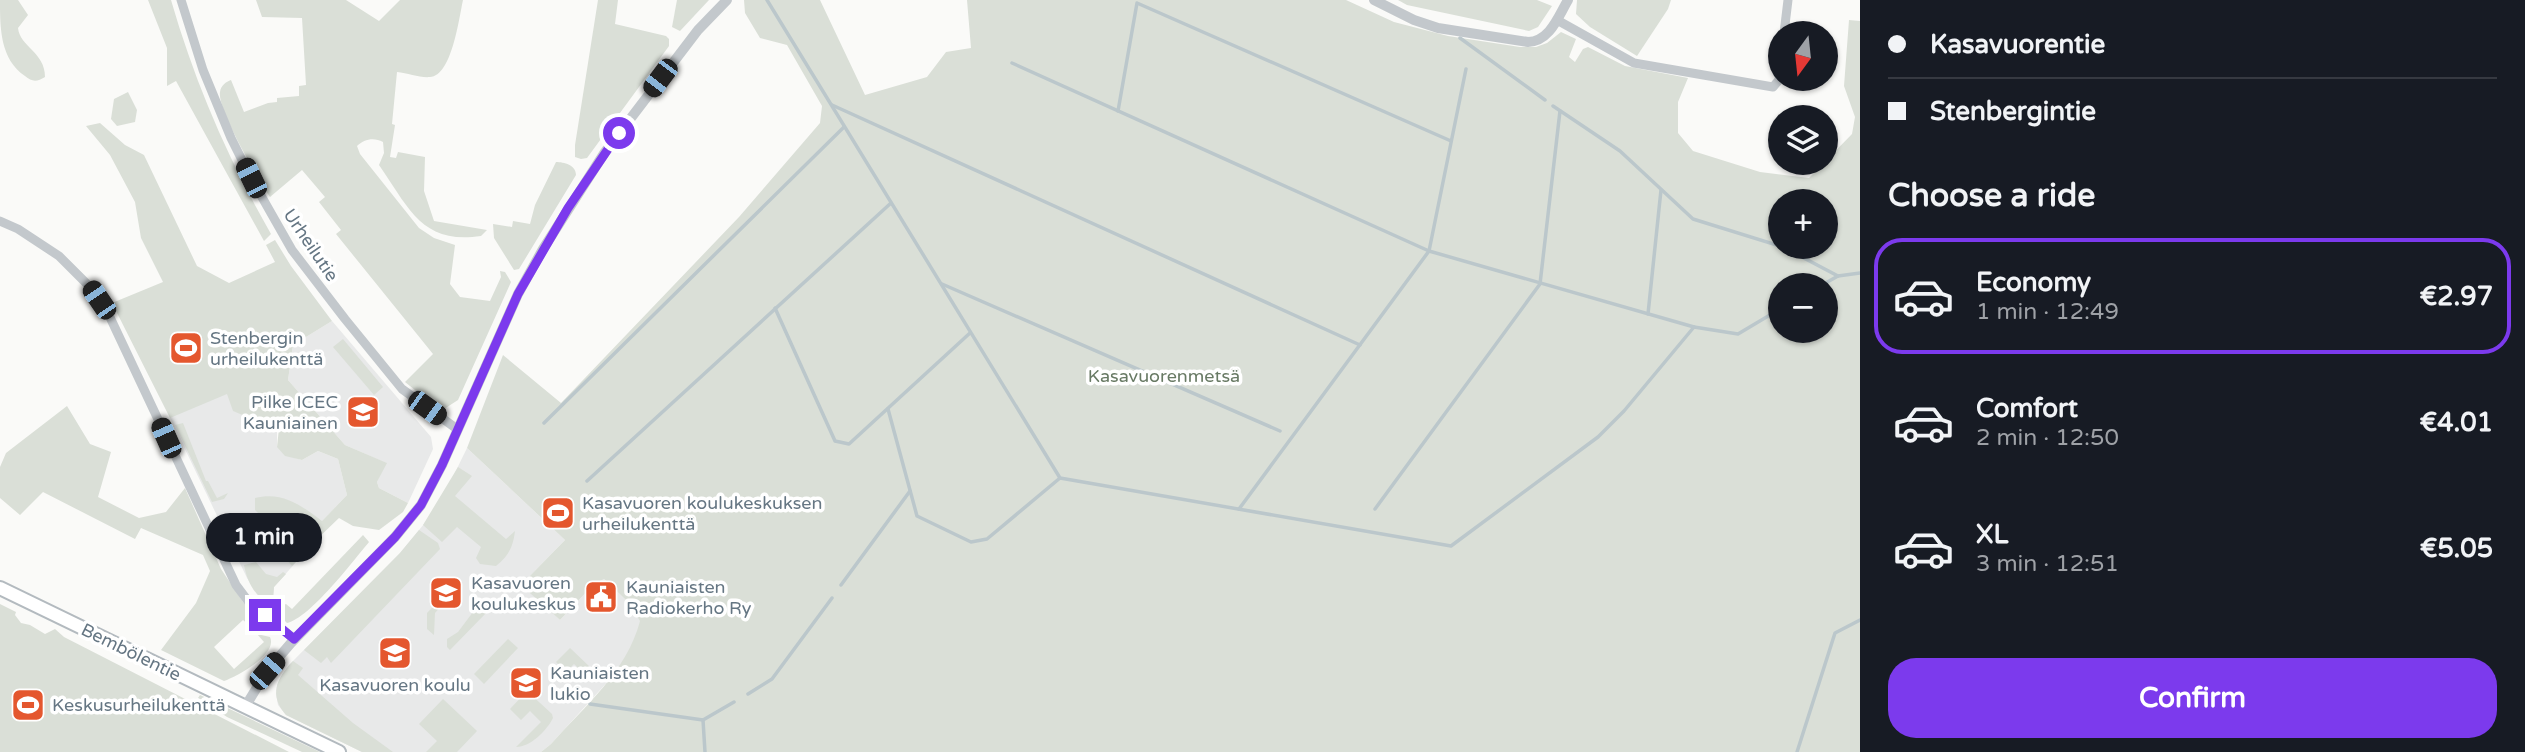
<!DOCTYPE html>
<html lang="en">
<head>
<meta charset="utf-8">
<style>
	body { margin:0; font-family:"Varela Round",sans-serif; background:#242831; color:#f1f3f6; height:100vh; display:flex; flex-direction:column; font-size:26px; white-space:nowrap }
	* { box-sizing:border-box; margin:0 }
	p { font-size:23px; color:#9ea1a6 }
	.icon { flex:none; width:38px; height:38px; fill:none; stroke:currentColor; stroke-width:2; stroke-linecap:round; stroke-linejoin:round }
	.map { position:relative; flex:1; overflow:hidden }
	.panel { display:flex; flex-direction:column; background:#171b24; width:665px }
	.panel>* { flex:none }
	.guide { display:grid; align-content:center; height:154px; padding:0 28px; background:#171b24 }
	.needle { width:46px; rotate:195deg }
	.fabs { position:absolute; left:1768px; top:21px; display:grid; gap:14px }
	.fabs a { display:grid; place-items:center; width:70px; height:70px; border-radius:50%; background:#171b24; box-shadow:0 2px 5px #0004; font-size:35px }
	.end { position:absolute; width:32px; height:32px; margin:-16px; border:9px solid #7c3aed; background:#fff; box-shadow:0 0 0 4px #fff }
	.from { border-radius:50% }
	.bubble { position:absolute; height:49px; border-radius:24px; background:#171b24; box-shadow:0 2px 5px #0004; font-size:23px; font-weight:700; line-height:49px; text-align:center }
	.car { position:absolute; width:21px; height:42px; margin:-21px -10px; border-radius:9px; box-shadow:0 0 5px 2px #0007; background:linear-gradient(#222 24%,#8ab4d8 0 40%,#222 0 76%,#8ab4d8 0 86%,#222 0) }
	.guide b { display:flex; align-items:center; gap:24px; height:66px; font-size:26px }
	.guide b+b { border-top:2px solid #363941 }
	.guide i { width:18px; height:18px; background:#f1f3f6 }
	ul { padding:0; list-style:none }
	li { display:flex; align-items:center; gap:21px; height:116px; margin:0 14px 10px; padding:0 14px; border:4px solid transparent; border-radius:28px }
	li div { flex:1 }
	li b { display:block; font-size:26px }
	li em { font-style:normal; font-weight:700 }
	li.on { border-color:#7c3aed }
	li>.icon { width:63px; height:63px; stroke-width:1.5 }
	h2 { padding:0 28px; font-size:32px; line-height:84px }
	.cta { display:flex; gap:14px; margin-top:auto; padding:14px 28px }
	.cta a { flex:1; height:80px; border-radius:28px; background:#7c3aed; color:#fff; font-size:28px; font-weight:700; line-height:80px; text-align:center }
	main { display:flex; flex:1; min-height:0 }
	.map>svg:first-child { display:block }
	.built { fill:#e8e9e9 }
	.green { fill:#dadfd7; fill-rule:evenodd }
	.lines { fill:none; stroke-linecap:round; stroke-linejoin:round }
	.stream { stroke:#bbc7cb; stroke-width:3.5 }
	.secondary-casing { stroke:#b3babf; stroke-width:16 }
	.minor { stroke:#c3c8cc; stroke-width:9 }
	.tertiary { stroke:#c3c8cc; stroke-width:10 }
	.secondary { stroke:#fff; stroke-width:12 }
	.route { stroke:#7c3aed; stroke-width:9 }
	.labels { text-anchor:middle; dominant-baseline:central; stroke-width:7; stroke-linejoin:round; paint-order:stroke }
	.street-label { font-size:18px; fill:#657683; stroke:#fff }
	.poi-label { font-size:18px; fill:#657683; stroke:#fff; text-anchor:start }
	.park-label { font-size:18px; fill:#687a64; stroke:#fff }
</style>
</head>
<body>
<main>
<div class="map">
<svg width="1860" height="752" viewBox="0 0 1860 752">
	<rect width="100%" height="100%" fill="#fafaf8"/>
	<g class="built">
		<polygon points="332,321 431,437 433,449 408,503 379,488 377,482 386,463 345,445 288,380 293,345"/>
		<polygon points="201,376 280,419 277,431 277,446 285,455 302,460 318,451 338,459 347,495 307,537 313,543 274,587 273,599 268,603 261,599 247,578 170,418 179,413 169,389"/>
		<polygon points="467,448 565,540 522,584 560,620 593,585 604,579 627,601 641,621 635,641 621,667 551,744 541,752 362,752 286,715 278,705 276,694 277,685 281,677 289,665 400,553 424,524 447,489"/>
	</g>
	<g class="green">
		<path d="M0,0H18L28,15L18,28C20,47 45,52 45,77C37,82 32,82 25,76C0,59 0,28 0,0Z"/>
		<path d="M148,0H171C195,83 228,159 271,234L264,241L176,81L167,86V48Z"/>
		<path d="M256,0H346L379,21L400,0H463C459,18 452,76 430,77C420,78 408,73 397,72L392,124L395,125L390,157L396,158L398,152L425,157L424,191L434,221L487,230L481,236C422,245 409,208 379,165L384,153L383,142C374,137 364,139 357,146L360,154L419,228L434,238L455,245L450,284L460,297L490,301L501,277L500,271L505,272L511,282L458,400L441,411L405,382L433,354L336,234L341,230L319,202L325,197L302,170L270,197C259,180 217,109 220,92C221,85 226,82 231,80L244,112L268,103L277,102V98L299,96V86L306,85L302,18L262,17Z"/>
		<polygon points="598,0 618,0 615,24 666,36 669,39 669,46 587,158 581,159 575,157 575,145"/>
		<polygon points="677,0 709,0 680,31 672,27"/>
		<path d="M744,0H820L865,95L927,77L946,52L971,48L967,0H1346L1394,22L1448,36L1520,47H1536L1547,43L1561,32L1576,39L1569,57L1575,62L1583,49L1588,47L1625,66L1688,78L1678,102V133L1693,151L1760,172L1809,178L1852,134L1855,117L1844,86L1849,20L1860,21V752H541L551,744C585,706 627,671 640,621L627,601L604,579L593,585L560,620L521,585L565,540L467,448L503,355L561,403L739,217L820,123L822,106L787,45L760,38L745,13ZM1780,201H1825V247H1780ZM1780,285H1825V331H1780Z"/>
		<polygon points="1398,0 1537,0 1552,6 1538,27 1529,31 1407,5"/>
		<polygon points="1577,0 1671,0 1668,9 1637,56 1590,27 1576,14"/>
		<polygon points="128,92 137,110 135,122 117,126 111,119 114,99"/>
		<path d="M100,123L125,145L144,155L197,266L229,283L275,262L266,245L275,240L291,266L332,321L293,345L288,380L345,445L387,463L377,482L379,488L408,503L403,512L379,530L353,526L339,518L313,543L286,515L272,527L255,510V498C282,491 301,505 322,521L347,495L338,459L318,451L302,460L285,456L277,447L280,419L259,421L248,425L245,416L233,411L227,394L170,418L112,303L163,282L141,238L135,202L110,155L86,126Z"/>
		<path d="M556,162C564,162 576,165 576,175L519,269L514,270L494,238L493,224L512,227L513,221L530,224L535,205Z"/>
		<polygon points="343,339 383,387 374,395 333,347"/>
		<path d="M67,406L90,444L111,452L98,497L139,518L166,512L185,488L221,569L243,602L256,614L249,625L243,620L214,647L234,669L264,642L257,634L270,637C278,654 238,676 224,681L161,650L196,603L210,571L203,555L141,528L135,539L43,492L20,515L0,498V467L6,453Z"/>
		<polygon points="183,423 206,481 208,481 217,498 228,493 224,499 212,502 175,425"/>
		<path d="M458,467L472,476L455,496L506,539L515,531C513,547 509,555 496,566L480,564L476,558L481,547L457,527L442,542L423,525Z"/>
		<polygon points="419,530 438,543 440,549 331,663 327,657 321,663 304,650 400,553"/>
		<path d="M363,535L369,542C353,561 310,618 287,623L276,612L279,607L286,604L292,609Z"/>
		<polygon points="305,540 310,547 292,566 286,559"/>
		<path d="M256,562L266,574L277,577L283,572L286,574L274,587L273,599L268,603C254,595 247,581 244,565Z"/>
		<polygon points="455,584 458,587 435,613 434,635 427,629 427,613"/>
		<polygon points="0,604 16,612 15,615 21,623 30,625 45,634 55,629 64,637 289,752 0,752"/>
		<polygon points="473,612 486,613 450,650 447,647 447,639 458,632"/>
		<polygon points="508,639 518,648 484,684 474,674"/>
		<polygon points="570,648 591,668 590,679 574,664 566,672 556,662"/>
		<path d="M293,661L303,668L298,675L353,723L393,752H362L286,715C269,695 276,679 293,661Z"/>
		<path d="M527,691L552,714L553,718C547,730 531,747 516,747L541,722L530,711L521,720L510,709Z"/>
		<polygon points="200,695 320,752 302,752 227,717 198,698"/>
		<polygon points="443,699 477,731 457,752 426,752 437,741 419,724"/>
	</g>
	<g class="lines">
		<g class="stream">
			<polyline points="767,0 1060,478 1451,546 1598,437 1624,411 1694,327 1738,334 1780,309"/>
			<polyline points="1460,38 1545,100"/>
			<polyline points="1012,63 1429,251 1694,327"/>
			<polyline points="832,105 1360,345"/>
			<polyline points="1553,106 1620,151 1693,219 1780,246"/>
			<polyline points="1118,111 1137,3 1451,141"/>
			<polyline points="1783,247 1838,276"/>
			<polyline points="942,284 1280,431"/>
			<polyline points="1822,285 1838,276 1860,273"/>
			<polyline points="775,308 835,441 849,444 970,333"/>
			<polyline points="1648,314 1661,190"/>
			<polyline points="888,409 917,516 971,542 987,539 1060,478"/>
			<polyline points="544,423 844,127"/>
			<polyline points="587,481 891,203"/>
			<polyline points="1239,509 1429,251 1466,69"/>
			<polyline points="1375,509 1540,284 1560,111"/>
			<polyline points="841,585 910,491"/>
			<polyline points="748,694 772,679 832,598"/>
			<polyline points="590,704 703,720"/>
			<polyline points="705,752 703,720 734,702"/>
			<polyline points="1797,752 1835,633 1860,620"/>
		</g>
		<defs>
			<polyline id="secondary" points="0,588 339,752"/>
		</defs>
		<use href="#secondary" class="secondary-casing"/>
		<g class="minor">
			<polyline points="181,0 203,70 231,138 251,178 292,250 345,319 402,389 457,429"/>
			<polyline points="1557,20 1634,63 1773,87 1779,80 1780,70"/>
			<polyline points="1784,33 1788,0"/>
			<polyline points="0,221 18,229 59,256 90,287 108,313 236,585 248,601 294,639"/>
		</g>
		<g class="tertiary">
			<path d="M1374,0L1414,20L1438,28L1528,42C1550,41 1558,17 1568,0"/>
			<polyline points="245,707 267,671 291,643 395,537 421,505 442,465 518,294 543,249 605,152 698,30 727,0"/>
		</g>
		<use href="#secondary" class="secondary"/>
	</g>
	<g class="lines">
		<polyline class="route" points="265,615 294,639 395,537 421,505 442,465 518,294 568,208 619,133"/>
	</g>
	<defs>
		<symbol id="stadium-square" viewBox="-11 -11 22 22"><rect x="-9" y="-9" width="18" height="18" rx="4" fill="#e4572e" stroke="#fff"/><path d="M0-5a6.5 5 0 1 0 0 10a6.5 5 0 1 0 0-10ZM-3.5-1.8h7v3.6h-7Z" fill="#fff"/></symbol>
		<symbol id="school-square" viewBox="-11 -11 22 22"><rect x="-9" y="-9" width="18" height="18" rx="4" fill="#e4572e" stroke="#fff"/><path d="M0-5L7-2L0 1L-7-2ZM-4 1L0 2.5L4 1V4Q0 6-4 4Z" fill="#fff"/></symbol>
		<symbol id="civic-square" viewBox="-11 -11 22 22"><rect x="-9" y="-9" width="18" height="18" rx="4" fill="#e4572e" stroke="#fff"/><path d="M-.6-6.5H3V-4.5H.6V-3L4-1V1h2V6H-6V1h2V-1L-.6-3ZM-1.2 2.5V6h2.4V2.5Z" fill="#fff"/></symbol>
	</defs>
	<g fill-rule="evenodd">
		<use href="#stadium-square" x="167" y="329" width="38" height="38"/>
		<use href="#school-square" x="344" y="393" width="38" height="38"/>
		<use href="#stadium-square" x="539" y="494" width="38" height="38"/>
		<use href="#school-square" x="427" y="574" width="38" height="38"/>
		<use href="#civic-square" x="582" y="578" width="38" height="38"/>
		<use href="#school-square" x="376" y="634" width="38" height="38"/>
		<use href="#school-square" x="507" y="664" width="38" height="38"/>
		<use href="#stadium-square" x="9" y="686" width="38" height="38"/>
	</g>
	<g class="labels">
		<g class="street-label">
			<text transform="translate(311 245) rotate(56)">Urheilutie</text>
			<text transform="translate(131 652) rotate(26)">Bembölentie</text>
		</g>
		<g class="poi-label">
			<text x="210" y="338">Stenbergin<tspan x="210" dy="21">urheilukenttä</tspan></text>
			<text x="338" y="402" text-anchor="end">Pilke ICEC<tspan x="338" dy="21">Kauniainen</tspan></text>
			<text x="582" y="503">Kasavuoren koulukeskuksen<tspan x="582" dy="21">urheilukenttä</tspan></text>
			<text x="471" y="583">Kasavuoren<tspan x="471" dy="21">koulukeskus</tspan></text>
			<text x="626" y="587">Kauniaisten<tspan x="626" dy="21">Radiokerho Ry</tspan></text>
			<text x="550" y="673">Kauniaisten<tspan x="550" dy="21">lukio</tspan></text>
			<text x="395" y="685" text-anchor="middle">Kasavuoren koulu</text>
			<text x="52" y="705">Keskusurheilukenttä</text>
		</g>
		<g class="park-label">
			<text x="1164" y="376">Kasavuorenmetsä</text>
		</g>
	</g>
</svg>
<div class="fabs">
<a><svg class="needle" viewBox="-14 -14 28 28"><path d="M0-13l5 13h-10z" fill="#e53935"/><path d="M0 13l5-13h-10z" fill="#9ea1a6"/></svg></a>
<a><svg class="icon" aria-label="layers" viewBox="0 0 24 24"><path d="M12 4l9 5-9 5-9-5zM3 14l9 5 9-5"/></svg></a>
<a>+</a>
<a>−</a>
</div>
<i class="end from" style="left:619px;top:133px"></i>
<i class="end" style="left:265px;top:615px"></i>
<div class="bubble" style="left:206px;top:513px;width:116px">1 min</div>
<i class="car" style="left:660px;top:78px;rotate:217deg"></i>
<i class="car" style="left:251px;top:178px;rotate:334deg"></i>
<i class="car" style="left:99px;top:300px;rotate:326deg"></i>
<i class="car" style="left:427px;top:408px;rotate:126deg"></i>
<i class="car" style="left:166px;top:438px;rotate:336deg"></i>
<i class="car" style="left:267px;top:671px;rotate:41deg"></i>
</div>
<section class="panel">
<div class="guide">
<b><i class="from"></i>Kasavuorentie</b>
<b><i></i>Stenbergintie</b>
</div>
<h2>Choose a ride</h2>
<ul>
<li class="on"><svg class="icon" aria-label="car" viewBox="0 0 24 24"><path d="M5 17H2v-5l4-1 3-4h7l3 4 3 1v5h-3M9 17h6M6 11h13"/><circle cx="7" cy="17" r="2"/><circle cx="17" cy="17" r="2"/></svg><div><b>Economy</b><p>1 min · 12:49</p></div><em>€2.97</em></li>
<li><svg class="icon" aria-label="car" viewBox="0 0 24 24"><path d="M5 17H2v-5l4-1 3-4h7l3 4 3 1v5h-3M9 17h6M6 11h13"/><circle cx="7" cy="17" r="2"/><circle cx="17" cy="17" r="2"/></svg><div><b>Comfort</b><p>2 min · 12:50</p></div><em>€4.01</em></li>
<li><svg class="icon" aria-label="car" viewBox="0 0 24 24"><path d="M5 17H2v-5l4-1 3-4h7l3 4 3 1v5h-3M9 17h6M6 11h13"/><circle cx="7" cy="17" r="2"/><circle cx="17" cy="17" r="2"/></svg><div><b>XL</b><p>3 min · 12:51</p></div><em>€5.05</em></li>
</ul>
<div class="cta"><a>Confirm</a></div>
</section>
</main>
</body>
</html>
